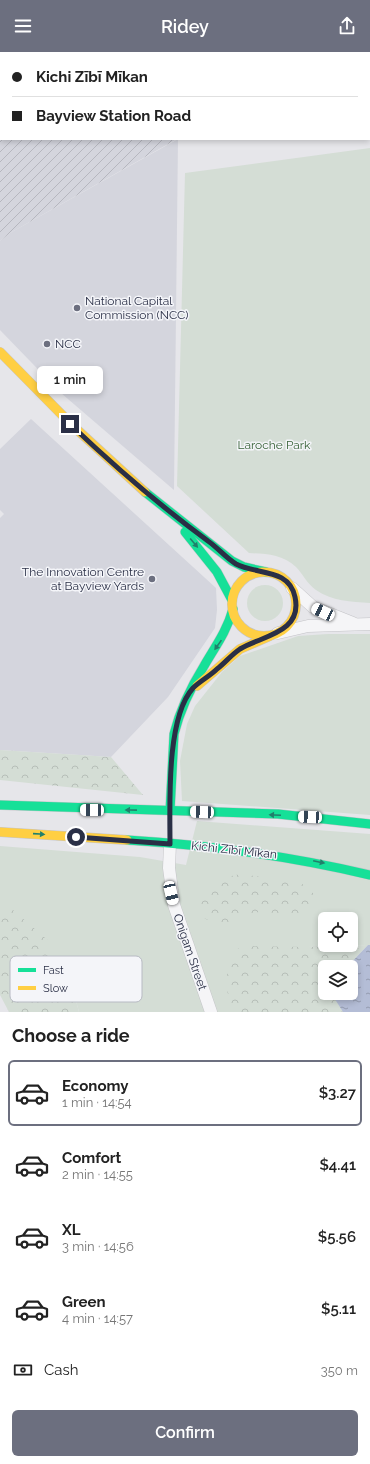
<!DOCTYPE html>
<html lang="en">
<head>
<meta charset="utf-8">
<style>
	body { margin:0; font-family:Raleway,sans-serif; background:#f2f2f2; color:#222; height:100vh; display:flex; flex-direction:column; font-size:15px; white-space:nowrap }
	* { box-sizing:border-box; margin:0 }
	p { font-size:13px; color:#767676 }
	.icon { flex:none; width:22px; height:22px; fill:none; stroke:currentColor; stroke-width:2; stroke-linecap:round; stroke-linejoin:round }
	.map { position:relative; height:960px; overflow:hidden }
	.panel { display:flex; flex-direction:column; background:#fff; flex:1 }
	.panel>* { flex:none }
	.hud { position:absolute; left:0px; top:0px; width:370px; height:88px; box-shadow:0 2px 6px #0003; display:grid; align-content:center; height:88px; padding:0 12px; background:#fff }
	.fabs { position:absolute; left:318px; top:860px; display:grid; gap:8px }
	.fabs a { display:grid; place-items:center; width:40px; height:40px; border-radius:6px; background:#fff; box-shadow:0 2px 6px #0003; font-size:20px }
	.end { position:absolute; width:18px; height:18px; margin:-9px; border:5px solid #2a2f46; background:#fff; box-shadow:0 0 0 2px #fff }
	.from { border-radius:50% }
	.bubble { position:absolute; height:28px; border-radius:6px; background:#fff; box-shadow:0 2px 6px #0003; font-size:13px; font-weight:600; line-height:28px; text-align:center }
	.car { position:absolute; width:12px; height:24px; margin:-12px -6px; border-radius:5px; box-shadow:0 0 3px 1px #0007; background:linear-gradient(#fff 24%,#345 0 40%,#fff 0 76%,#345 0 86%,#fff 0) }
	.hud b { display:flex; align-items:center; gap:14px; height:38px; font-size:15px }
	.hud b+b { border-top:1px solid #e0e0e0 }
	.hud i { width:10px; height:10px; background:#222 }
	ul { padding:0; list-style:none }
	li { display:flex; align-items:center; gap:12px; height:66px; margin:0 8px 6px; padding:0 4px; border:2px solid transparent; border-radius:6px }
	li div { flex:1 }
	li b { display:block; font-size:15px }
	li em { font-style:normal; font-weight:600 }
	li.selected { border-color:#6c6f7f }
	li>.icon { width:36px; height:36px; stroke-width:1.5 }
	h2 { padding:0 12px; font-size:18px; line-height:48px }
	.pay { display:flex; align-items:center; gap:10px; height:44px; padding:0 12px; font-size:15px }
	.pay p { margin-inline-start:auto }
	.primary-button { display:flex; gap:8px; margin-top:auto; padding:8px 12px }
	.primary-button a { flex:1; height:46px; border-radius:6px; background:#6c6f7f; color:#fff; font-size:16px; font-weight:600; line-height:46px; text-align:center }
	header { display:flex; justify-content:space-between; align-items:center; height:52px; padding:0 12px; background:#6c6f7f; color:#fff; font-size:18px; font-weight:600 }
	.map>svg:first-child { display:block }
	.built { fill:#d4d5dd }
	.industrial { fill:url(#industrial-furrows) }
	.green { fill:#d4ddd5; fill-rule:evenodd }
	.forest { fill:url(#forest-crowns) }
	.water { fill:url(#water-ripples) }
	.lines { fill:none; stroke-linecap:round; stroke-linejoin:round }
	.street-casing { stroke:#c4c4c8; stroke-width:13 }
	.fast-casing { stroke:#c4c4c8; stroke-width:10 }
	.slow-casing { stroke:#c4c4c8; stroke-width:10 }
	.street { stroke:#f5f5f7; stroke-width:12 }
	.fast { stroke:#16e098; stroke-width:9 }
	.slow { stroke:#ffcf43; stroke-width:9 }
	.oneway { fill:#217f6b }
	.route { stroke:#2a2f46; stroke-width:5 }
	.poi-dot { fill:#6c6f7f; stroke:#f4f5f9; stroke-width:1.5 }
	.labels { text-anchor:middle; dominant-baseline:central; stroke-width:3; stroke-linejoin:round; paint-order:stroke }
	.poi-label { font-size:12px; fill:#2a2f46; stroke:#f4f5f9; text-anchor:start }
	.park-label { font-size:12px; fill:#376237; stroke:#f4f5f9 }
	.street-label { font-size:12px; fill:#2a2f46; stroke:#f4f5f9 }
	.key { fill:#f4f5f9; stroke:#b7bac3; stroke-width:1 }
	.key-label { font-size:11px; fill:#2a2f46 }
</style>
</head>
<body>
<header><svg class="icon" aria-label="menu" viewBox="0 0 24 24"><path d="M4 6h16M4 12h16M4 18h16"/></svg>Ridey<svg class="icon" aria-label="share" viewBox="0 0 24 24"><path d="M12 15V3M7 8l5-5 5 5M5 13v7h14v-7"/></svg></header>
<div class="map">
<svg width="370" height="960" viewBox="0 0 370 960">
	<defs>
		<pattern id="industrial-furrows" width="10" height="10" patternUnits="userSpaceOnUse"><rect width="10" height="10" fill="#d4d5dd"/><path d="M-1 1l2-2M0 10L10 0M9 11l2-2" fill="none" stroke="#b6b7bf"/></pattern>
		<pattern id="forest-crowns" width="20" height="18" patternUnits="userSpaceOnUse"><rect width="20" height="18" fill="#d4ddd5"/><path d="M2 6a3 3 0 1 1 6 0M12 15a3 3 0 1 1 6 0" fill="none" stroke="#b6beb8"/></pattern>
		<pattern id="water-ripples" width="26" height="14" patternUnits="userSpaceOnUse"><rect width="26" height="14" fill="#b4bdd6"/><path d="M2 4q2-2 4 0t4 0M15 11q2-2 4 0t4 0" fill="none" stroke="#939aaf"/></pattern>
	</defs>
	<rect width="100%" height="100%" fill="#e6e6ea"/>
	<g class="built">
		<polygon points="178,87 174,438 61,341 0,278 0,189 10,181"/>
		<polygon points="31,367 216,536 217,558 215,576 168,645 111,705 0,698 0,466 4,462 0,458 0,397"/>
	</g>
	<g class="industrial">
		<polygon points="35,0 180,0 27,1"/>
		<polygon points="0,4 1,87 177,87 10,181 0,189"/>
	</g>
	<g class="green">
		<path d="M370,96V551C351,550 332,549 316,538C307,532 303,522 296,515C282,502 266,502 249,501L177,434L185,121Z"/>
		<circle cx="265" cy="551" r="18"/>
		<polygon points="328,582 370,582 370,763 182,749 180,709 187,672 195,654 222,620 240,604 298,584"/>
		<path d="M197,769L370,782V893L308,895L235,960H79L75,945L50,910L0,853V794L140,805L186,813ZM325,867H351V893H325Z"/>
	</g>
	<g class="forest">
		<polygon points="0,698 111,705 143,743 0,728"/>
		<path d="M240,822L270,826L288,825L300,830L314,842L317,853C291,875 275,854 249,862C239,865 231,872 221,875L204,866L199,854C206,836 220,826 240,822Z"/>
		<polygon points="0,852 13,858 51,891 50,910 75,945 79,960 9,960 0,943"/>
		<polygon points="368,893 347,915 325,915 325,941 334,941 334,944 343,960 234,960 224,930 239,894 308,895"/>
	</g>
	<polygon class="water" points="368,893 370,893 370,960 343,960 333,944 334,941 351,941 351,915 347,915"/>
	<g class="lines">
		<defs>
			<g id="street">
				<polyline points="292,536 313,555 353,571"/>
				<polyline points="278,581 308,574 370,572"/>
				<polyline points="170,792 169,816 174,853 211,960"/>
			</g>
			<g id="fast">
				<polyline points="145,440 232,509 244,515 266,520"/>
				<polyline points="185,480 217,520 232,548"/>
				<polyline points="0,753 278,762 370,772"/>
				<path d="M170,759L174,682C180,658 191,635 204,614C215,595 227,579 233,557"/>
				<path d="M127,788C209,793 290,804 370,823"/>
			</g>
			<g id="slow">
				<polyline points="0,300 72,373 145,440"/>
				<circle cx="264" cy="552" r="32"/>
				<polyline points="197,634 240,597 270,584"/>
				<polyline points="0,780 127,788"/>
			</g>
		</defs>
		<use href="#street" class="street-casing"/>
		<use href="#fast" class="fast-casing"/>
		<use href="#slow" class="slow-casing"/>
		<use href="#street" class="street"/>
		<use href="#fast" class="fast"/>
		<use href="#slow" class="slow"/>
	</g>
	<defs><path id="oneway-solid" d="M-6-.8H1V-3.2L6.5 0L1 3.2V.8H-6Z"/></defs>
	<g class="oneway">
		<use href="#oneway-solid" transform="translate(194 491) rotate(50)"/>
		<use href="#oneway-solid" transform="translate(218 593) rotate(125)"/>
		<use href="#oneway-solid" transform="translate(131 758) rotate(-179)"/>
		<use href="#oneway-solid" transform="translate(275 763) rotate(-177)"/>
		<use href="#oneway-solid" transform="translate(39 782) rotate(4)"/>
		<use href="#oneway-solid" transform="translate(319 810) rotate(12)"/>
	</g>
	<g class="lines">
		<path class="route" d="M70,372C114,414 159,453 208,489C218,496 226,506 236,512C257,523 289,516 295,545C303,581 261,584 240,597C231,603 225,611 217,617C210,624 200,629 193,636C166,666 170,752 170,792L76,785"/>
	</g>
	<g class="poi-dot">
		<circle cx="77" cy="256" r="4"/>
		<circle cx="47" cy="292" r="4"/>
		<circle cx="152" cy="527" r="4"/>
	</g>
	<g class="labels">
		<g class="poi-label">
			<text x="85" y="249">National Capital<tspan x="85" dy="14">Commission (NCC)</tspan></text>
			<text x="55" y="292">NCC</text>
			<text x="144" y="520" text-anchor="end">The Innovation Centre<tspan x="144" dy="14">at Bayview Yards</tspan></text>
		</g>
		<g class="park-label">
			<text x="274" y="393">Laroche Park</text>
		</g>
		<g class="street-label">
			<text transform="translate(234 798) rotate(6)">Kichi Zībī Mīkan</text>
			<text transform="translate(190 900) rotate(71)">Onigam Street</text>
		</g>
	</g>
	<rect x="10" y="904" width="132" height="46" rx="6" class="key"/>
	<rect x="18" y="916" width="18" height="4" fill="#16e098"/>
	<rect x="18" y="934" width="18" height="4" fill="#ffcf43"/>
	<g class="key-label">
		<text x="43" y="922">Fast</text>
		<text x="43" y="940">Slow</text>
	</g>
</svg>
<div class="fabs">
<a><svg class="icon" aria-label="locate" viewBox="0 0 24 24"><circle cx="12" cy="12" r="6"/><path d="M12 2v4M12 18v4M2 12h4M18 12h4"/></svg></a>
<a><svg class="icon" aria-label="layers" viewBox="0 0 24 24"><path d="M12 4l9 5-9 5-9-5zM3 14l9 5 9-5"/></svg></a>
</div>
<i class="end from" style="left:76px;top:785px"></i>
<i class="end" style="left:70px;top:372px"></i>
<div class="bubble" style="left:37px;top:314px;width:66px">1 min</div>
<i class="car" style="left:323px;top:560px;rotate:295deg"></i>
<i class="car" style="left:92px;top:758px;rotate:271deg"></i>
<i class="car" style="left:202px;top:760px;rotate:272deg"></i>
<i class="car" style="left:310px;top:765px;rotate:273deg"></i>
<i class="car" style="left:171px;top:841px;rotate:167deg"></i>
<div class="hud">
<b><i class="from"></i>Kichi Zībī Mīkan</b>
<b><i></i>Bayview Station Road</b>
</div>
</div>
<section class="panel">
<h2>Choose a ride</h2>
<ul>
<li class="selected"><svg class="icon" aria-label="car" viewBox="0 0 24 24"><path d="M5 17H2v-5l4-1 3-4h7l3 4 3 1v5h-3M9 17h6M6 11h13"/><circle cx="7" cy="17" r="2"/><circle cx="17" cy="17" r="2"/></svg><div><b>Economy</b><p>1 min · 14:54</p></div><em>$3.27</em></li>
<li><svg class="icon" aria-label="car" viewBox="0 0 24 24"><path d="M5 17H2v-5l4-1 3-4h7l3 4 3 1v5h-3M9 17h6M6 11h13"/><circle cx="7" cy="17" r="2"/><circle cx="17" cy="17" r="2"/></svg><div><b>Comfort</b><p>2 min · 14:55</p></div><em>$4.41</em></li>
<li><svg class="icon" aria-label="car" viewBox="0 0 24 24"><path d="M5 17H2v-5l4-1 3-4h7l3 4 3 1v5h-3M9 17h6M6 11h13"/><circle cx="7" cy="17" r="2"/><circle cx="17" cy="17" r="2"/></svg><div><b>XL</b><p>3 min · 14:56</p></div><em>$5.56</em></li>
<li><svg class="icon" aria-label="car" viewBox="0 0 24 24"><path d="M5 17H2v-5l4-1 3-4h7l3 4 3 1v5h-3M9 17h6M6 11h13"/><circle cx="7" cy="17" r="2"/><circle cx="17" cy="17" r="2"/></svg><div><b>Green</b><p>4 min · 14:57</p></div><em>$5.11</em></li>
</ul>
<div class="pay"><svg class="icon" aria-label="cash" viewBox="0 0 24 24"><path d="M3 7h18v10H3z"/><circle cx="12" cy="12" r="2"/></svg>Cash<p>350 m</p></div>
<div class="primary-button"><a>Confirm</a></div>
</section>
</body>
</html>
